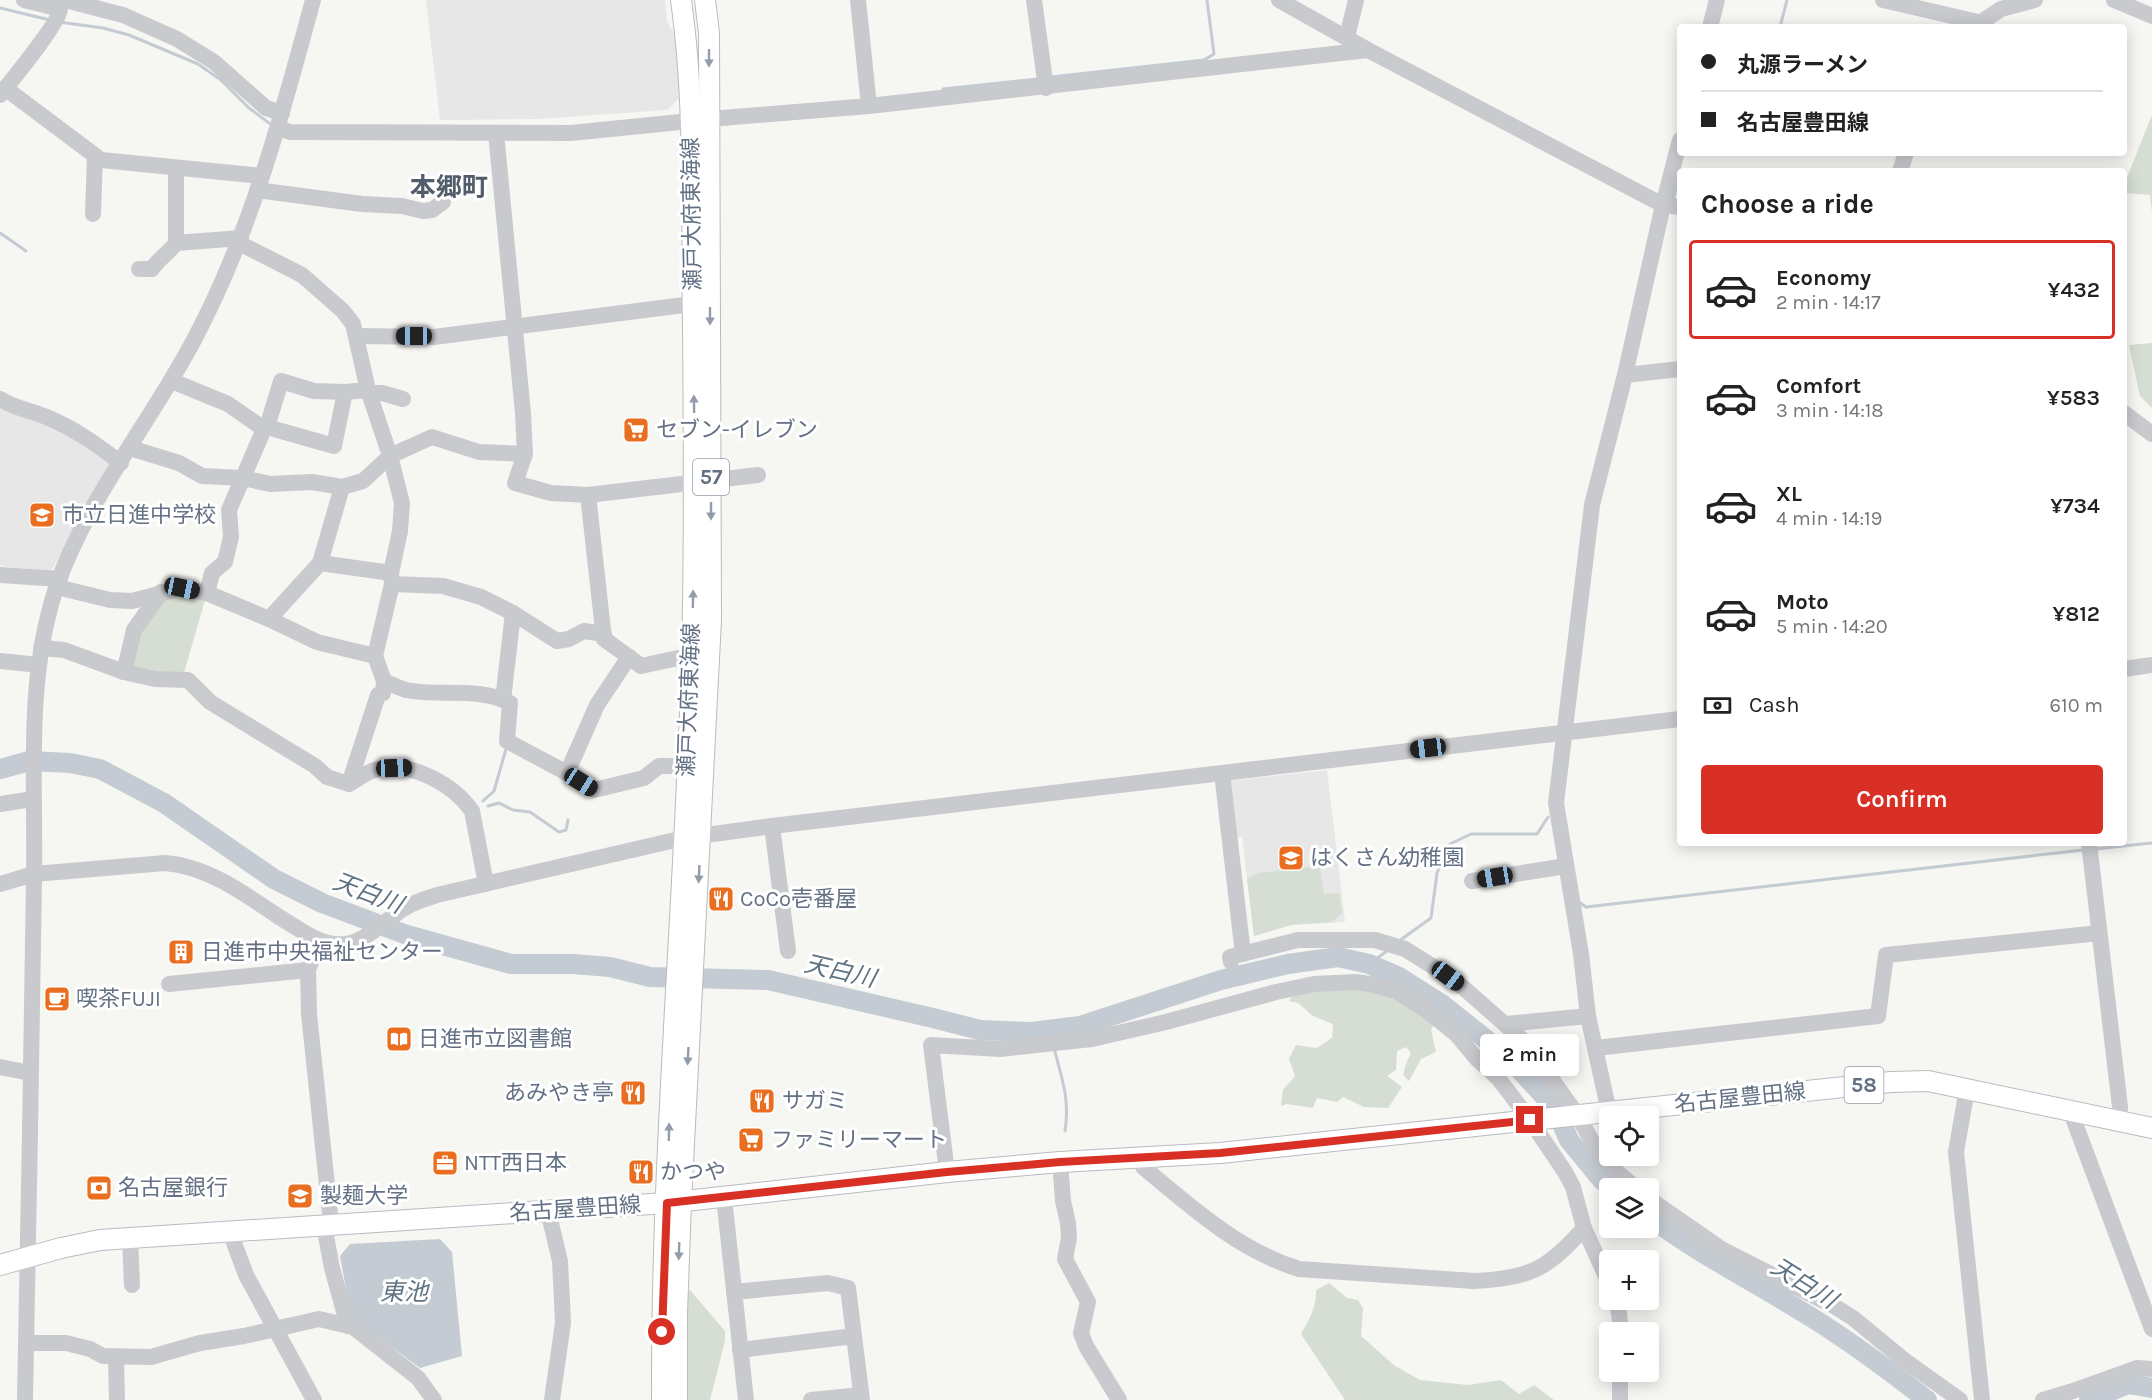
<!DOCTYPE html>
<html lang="en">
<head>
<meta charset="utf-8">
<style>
	body { margin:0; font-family:Karla,"Noto Sans JP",sans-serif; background:#f6f6f6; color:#222; height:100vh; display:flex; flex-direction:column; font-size:22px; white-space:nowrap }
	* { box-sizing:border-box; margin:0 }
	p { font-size:20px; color:#767676 }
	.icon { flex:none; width:33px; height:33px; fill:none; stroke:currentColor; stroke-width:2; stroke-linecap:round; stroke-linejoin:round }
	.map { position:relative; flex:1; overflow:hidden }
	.side { position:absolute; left:1677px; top:168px; width:450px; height:678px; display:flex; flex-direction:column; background:#fff; border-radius:6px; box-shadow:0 3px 15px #0003 }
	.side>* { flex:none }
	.guide { position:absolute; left:1677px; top:24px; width:450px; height:132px; border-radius:6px; box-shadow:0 3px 15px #0003; display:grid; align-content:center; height:132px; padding:0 24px; background:#fff }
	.controls { position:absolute; left:1599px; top:1106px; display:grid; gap:12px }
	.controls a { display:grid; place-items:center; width:60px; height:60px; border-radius:6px; background:#fff; box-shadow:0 3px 15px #0003; font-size:30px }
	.end { position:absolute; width:27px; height:27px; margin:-14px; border:8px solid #d93025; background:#fff; box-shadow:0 0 0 3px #fff }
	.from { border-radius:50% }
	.bubble { position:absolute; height:42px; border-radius:6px; background:#fff; box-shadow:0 3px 15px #0003; font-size:20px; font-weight:600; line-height:42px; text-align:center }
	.car { position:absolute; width:18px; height:36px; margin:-18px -9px; border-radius:8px; box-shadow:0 0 4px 2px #0007; background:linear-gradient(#222 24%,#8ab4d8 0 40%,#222 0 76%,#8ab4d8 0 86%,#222 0) }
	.guide b { display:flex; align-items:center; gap:21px; height:57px; font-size:22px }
	.guide b+b { border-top:2px solid #e0e0e0 }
	.guide i { width:15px; height:15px; background:#222 }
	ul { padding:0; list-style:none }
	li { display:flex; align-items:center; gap:18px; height:99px; margin:0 12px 9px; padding:0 12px; border:3px solid transparent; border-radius:6px }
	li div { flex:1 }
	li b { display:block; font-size:22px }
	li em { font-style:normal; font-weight:600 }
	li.active { border-color:#d93025 }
	li>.icon { width:54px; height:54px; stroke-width:1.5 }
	h2 { padding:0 24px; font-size:27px; line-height:72px }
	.pay { display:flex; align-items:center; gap:15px; height:66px; padding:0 24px; font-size:22px }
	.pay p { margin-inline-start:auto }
	.button { display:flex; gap:12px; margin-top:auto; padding:12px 24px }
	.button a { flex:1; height:69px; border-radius:6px; background:#d93025; color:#fff; font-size:24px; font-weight:600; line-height:69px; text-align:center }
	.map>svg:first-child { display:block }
	.built { fill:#e6e7e6 }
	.green { fill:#d6ded3 }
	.water { fill:#c4cbd2 }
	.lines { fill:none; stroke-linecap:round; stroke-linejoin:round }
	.stream { stroke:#c4cbd2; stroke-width:3 }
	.river { stroke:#c4cbd2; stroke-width:20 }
	.major-casing { stroke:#b8bbc0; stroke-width:22 }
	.minor { stroke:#c8cace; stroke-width:16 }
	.major { stroke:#fff; stroke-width:20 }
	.oneway { fill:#929caa }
	.route { stroke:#d93025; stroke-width:8 }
	.labels { text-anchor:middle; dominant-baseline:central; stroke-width:6; stroke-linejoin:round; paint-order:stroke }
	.shield { fill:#fff; stroke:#929caa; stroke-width:1.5 }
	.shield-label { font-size:21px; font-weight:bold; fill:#647185 }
	.street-label { font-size:22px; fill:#647185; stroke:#fff }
	.poi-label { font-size:22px; fill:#647185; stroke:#fff; text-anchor:start }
	.water-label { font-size:24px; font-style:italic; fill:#5f7382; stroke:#fff }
	.quarter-label { font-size:26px; font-weight:bold; fill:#525c6a; stroke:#fff }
</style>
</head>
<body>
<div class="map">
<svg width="2152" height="1400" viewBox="0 0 2152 1400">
	<rect width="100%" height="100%" fill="#f6f6f3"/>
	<g class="built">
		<polygon points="426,0 665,0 667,21 671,29 677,35 682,95 667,110 537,119 440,120"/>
		<polygon points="0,403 31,413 115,464 51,571 0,566"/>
		<polygon points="1327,770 1345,922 1291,925 1254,936 1242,837 1235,837 1228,781"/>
	</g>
	<g class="green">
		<polygon points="2152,115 2152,212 2150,195 2124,193 2124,185"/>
		<polygon points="2152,343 2152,408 2140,396 2129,345"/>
		<polygon points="182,594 205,600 184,673 156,673 133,668 139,633 163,597"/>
		<polygon points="1320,866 1324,894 1339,893 1342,913 1332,922 1291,925 1254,936 1247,879 1258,873"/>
		<polygon points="1371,986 1436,1020 1431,1030 1436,1052 1421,1059 1409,1081 1403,1075 1407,1061 1411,1053 1406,1047 1397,1051 1396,1070 1387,1076 1402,1087 1388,1108 1364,1107 1343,1097 1337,1102 1317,1098 1313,1108 1287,1104 1281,1106 1283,1090 1295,1076 1289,1059 1296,1045 1317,1048 1332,1038 1333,1024 1313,1016 1298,1003 1289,1001 1292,996 1336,987"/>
		<path d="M1329,1283L1347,1298L1358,1300L1363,1308L1361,1336L1395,1366L1420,1380L1468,1385L1501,1380L1519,1394L1534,1385L1554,1400H1345L1301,1334C1309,1320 1317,1306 1316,1290Z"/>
		<polygon points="690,1290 725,1331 725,1341 710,1400 687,1400 687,1293"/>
	</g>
	<polygon class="water" points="440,1239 452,1252 462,1356 420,1368 351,1317 340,1256 350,1244"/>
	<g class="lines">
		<g class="stream">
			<polyline points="0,8 50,20"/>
			<polyline points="59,22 103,28 129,35 198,64 221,80 249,108 269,123"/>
			<polyline points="1780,27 1787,0"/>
			<polyline points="1051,77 1204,60 1214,54 1207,0"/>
			<polyline points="943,89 1038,79"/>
			<polyline points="1673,200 1680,174"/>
			<polyline points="0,233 26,251"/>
			<polyline points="483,801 494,791 506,749"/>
			<polyline points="488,806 499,803 513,810 530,812 559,832 566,830 568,820"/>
			<polyline points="2095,849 2152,843"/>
			<polyline points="1579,902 1586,907 2083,850"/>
			<polyline points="1399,941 1431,918 1437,873 1450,844 1471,834 1537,834 1548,817"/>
			<polyline points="1369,964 1387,951"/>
			<polyline points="1051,1030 1052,1039"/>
			<path d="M1054,1048C1062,1079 1070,1099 1065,1131"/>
			<polyline points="1915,1400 1918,1393"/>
		</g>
		<g class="river">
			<polyline points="0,769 29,761 70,763 100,769 164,803 274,879 322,903 407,935 511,964 573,964 610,967 650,977 768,980 933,1018 980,1030 1032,1032 1080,1026 1221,980 1288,964 1338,957 1369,964 1399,977 1443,1005 1508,1057 1555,1108 1569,1140 1601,1179 1612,1188"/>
			<path d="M1648,1216C1695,1251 1747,1278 1796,1308C1842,1335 1885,1367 1927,1400"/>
			<polyline points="2089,1400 2128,1384 2152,1388"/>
		</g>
		<defs>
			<g id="major">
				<polyline points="0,1265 61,1248 100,1240 667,1203 947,1172 1060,1162 1220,1153 1891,1082 1928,1081 2152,1128"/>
				<path d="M662,1400C661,1151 685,903 692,654C695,544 694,434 693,323C691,216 696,107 681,0"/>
				<polyline points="677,1400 677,1314 681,1202 711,620 709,33 705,0"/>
			</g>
		</defs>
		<use href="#major" class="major-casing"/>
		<g class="minor">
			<polyline points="65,0 123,15 177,39 214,62 266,108 282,113"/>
			<polyline points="858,0 869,106"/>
			<polyline points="1034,0 1046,88"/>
			<polyline points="1279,0 1368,50 1663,205 1680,207"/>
			<polyline points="1883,0 1978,22"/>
			<polyline points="2114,0 2152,16"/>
			<polyline points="1710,27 1717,0"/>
			<polyline points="1974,27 2001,9 2035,0"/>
			<polyline points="1347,37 1356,0"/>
			<polyline points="5,88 101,160 262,176"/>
			<path d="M0,95C11,81 60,22 60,9L24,0"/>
			<polyline points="278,128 290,132 571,133 710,119 869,106 1368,50"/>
			<polyline points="496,133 523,413 525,454 515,483 551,493 588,495 758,475"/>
			<polyline points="176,168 176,243"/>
			<polyline points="1900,171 1906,153"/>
			<polyline points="257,190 362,204 402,206 423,211 432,210 443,202"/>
			<polyline points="93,214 95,156"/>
			<polyline points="239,243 302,275 343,311 353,324 368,390 390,456 402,503 400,531 391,573 392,584 375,656"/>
			<path d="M139,269H152C158,259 169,253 176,243L241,238"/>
			<polyline points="356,336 434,337 692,304"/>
			<polyline points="1625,375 1680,369"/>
			<polyline points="172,381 228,404 264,429"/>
			<polyline points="369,393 382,393 403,399"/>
			<path d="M0,399C14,408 29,410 44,416C74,428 96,444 121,463"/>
			<polyline points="2124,413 2152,434"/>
			<polyline points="267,427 334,446 345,392"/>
			<polyline points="130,448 179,463 202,476 243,478 270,484 312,482 342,487 363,481 390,456 432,437 479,452 525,454"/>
			<polyline points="588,495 604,639 629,657"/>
			<polyline points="320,563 391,573"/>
			<polyline points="0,575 60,579"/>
			<polyline points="392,584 443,586 481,597 513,613 557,641 569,639 584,631 604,634"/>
			<polyline points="57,587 110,600 132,601 182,588 207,593 269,619 317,642 375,656 384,681 383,693 378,695 349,784"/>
			<polyline points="207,593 212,573 225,562 231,537 229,510 264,429 267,427 281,381 314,391 345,392 368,390"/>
			<polyline points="269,619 320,563 342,487"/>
			<path d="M41,648L64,650L124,672L155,679L188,680L210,702L315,766L327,777L349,784C358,779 368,771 378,769C411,761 453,784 472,811L486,884"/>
			<polyline points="0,661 39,665"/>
			<polyline points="2124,669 2152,665"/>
			<polyline points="124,672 134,630 161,592"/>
			<path d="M384,681C391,684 399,688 406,690C440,697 477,686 510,703L507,741L567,773L594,790L644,778L659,766H687"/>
			<polyline points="503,700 513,613"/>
			<polyline points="567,773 597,705 629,657 641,666 692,655"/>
			<polyline points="1222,773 1243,954"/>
			<polyline points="0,804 33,799"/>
			<polyline points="772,826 788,951"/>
			<polyline points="2089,843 2120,1107 2119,1121"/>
			<polyline points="1472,881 1566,866"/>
			<path d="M0,884L34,874L165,863C207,866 245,894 279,917C300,929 320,947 345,944C364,943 387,919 403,909C413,902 426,899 437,895L684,838L772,826L1680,719"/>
			<polyline points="319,942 308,970 309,1014 331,1223 326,1236 332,1268 348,1326"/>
			<polyline points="1231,962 1230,957 1298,940 1375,940 1405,949 1448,976 1466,990 1525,1042 1578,1116 1593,1143 1618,1173 1636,1188"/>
			<polyline points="169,984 308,970"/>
			<polyline points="1505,1024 1588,1016"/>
			<polyline points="1596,1048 1878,1016 1886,955 2099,933"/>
			<polyline points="0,1067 31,1073"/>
			<polyline points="1967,1089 1956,1152 1982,1400"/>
			<polyline points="2070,1110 2152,1329"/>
			<polyline points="1609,1112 1588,1016 1581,954 1556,803 1592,505 1625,375 1663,205 1680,140"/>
			<path d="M1141,1159L1143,1167C1191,1207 1238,1250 1299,1269L1474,1281C1529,1279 1548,1269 1584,1228"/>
			<polyline points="1060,1162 1063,1201 1068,1223 1069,1238 1065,1259 1088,1302 1081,1333 1086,1346 1119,1400"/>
			<polyline points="947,1172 931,1045 1000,1049 1092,1039 1166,1022 1276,992 1314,984 1355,982 1370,984 1396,991 1426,1010 1456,1034 1476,1058 1498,1078 1530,1120 1565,1172 1573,1187 1584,1228 1610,1285"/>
			<polyline points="724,1198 746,1400"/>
			<polyline points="1648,1198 1723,1250 1834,1306 1853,1318 1904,1360 1960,1400"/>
			<polyline points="548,1211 560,1261 563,1323 552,1400"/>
			<polyline points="230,1232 246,1275 314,1400"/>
			<polyline points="130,1238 132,1285"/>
			<polyline points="734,1292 828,1283 848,1288 862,1400"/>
			<polyline points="1616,1299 1619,1313 1621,1332"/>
			<polyline points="26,1343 66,1343 90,1349 103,1356 151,1357 200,1343 244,1336 319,1319 353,1327 418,1378 434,1400"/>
			<polyline points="740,1350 854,1336"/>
			<polyline points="116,1358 117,1400"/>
			<path d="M25,1400C29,1226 31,1053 34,879C36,782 25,682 56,588C87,498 151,422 195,338C251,232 282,115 313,0"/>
			<polyline points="811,1400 861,1395"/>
			<polyline points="1620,1400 1620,1371"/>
			<polyline points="2043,1400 2073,1391 2137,1368 2152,1369"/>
		</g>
		<use href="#major" class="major"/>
	</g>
	<defs><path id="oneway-solid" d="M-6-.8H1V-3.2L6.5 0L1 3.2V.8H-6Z" transform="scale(1.5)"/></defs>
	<g class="oneway">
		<use href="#oneway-solid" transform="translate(709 58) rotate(90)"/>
		<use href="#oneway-solid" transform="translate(710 316) rotate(90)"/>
		<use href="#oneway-solid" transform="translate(694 404) rotate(-91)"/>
		<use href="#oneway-solid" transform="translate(711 511) rotate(90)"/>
		<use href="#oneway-solid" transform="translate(693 599) rotate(-89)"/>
		<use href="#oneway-solid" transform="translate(699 874) rotate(93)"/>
		<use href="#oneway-solid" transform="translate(688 1056) rotate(93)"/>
		<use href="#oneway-solid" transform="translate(669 1132) rotate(-89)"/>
		<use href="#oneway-solid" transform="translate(679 1251) rotate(92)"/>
	</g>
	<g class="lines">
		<polyline class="route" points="662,1332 667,1203 947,1172 1060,1162 1220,1153 1530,1120"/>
	</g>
	<defs>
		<symbol id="supermarket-square" viewBox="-11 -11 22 22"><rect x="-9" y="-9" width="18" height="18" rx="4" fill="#ea6e1f" stroke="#fff"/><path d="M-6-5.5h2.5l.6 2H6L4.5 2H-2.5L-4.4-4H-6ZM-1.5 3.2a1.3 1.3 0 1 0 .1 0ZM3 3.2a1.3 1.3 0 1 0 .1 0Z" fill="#fff"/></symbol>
		<symbol id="school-square" viewBox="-11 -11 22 22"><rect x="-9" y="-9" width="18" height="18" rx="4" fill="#ea6e1f" stroke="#fff"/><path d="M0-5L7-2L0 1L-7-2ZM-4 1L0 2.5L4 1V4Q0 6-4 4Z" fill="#fff"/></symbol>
		<symbol id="restaurant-square" viewBox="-11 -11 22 22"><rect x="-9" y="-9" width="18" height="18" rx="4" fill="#ea6e1f" stroke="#fff"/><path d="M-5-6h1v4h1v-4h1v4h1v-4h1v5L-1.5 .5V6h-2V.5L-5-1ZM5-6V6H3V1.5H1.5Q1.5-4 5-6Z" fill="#fff"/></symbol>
		<symbol id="building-square" viewBox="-11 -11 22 22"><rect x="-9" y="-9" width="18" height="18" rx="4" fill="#ea6e1f" stroke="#fff"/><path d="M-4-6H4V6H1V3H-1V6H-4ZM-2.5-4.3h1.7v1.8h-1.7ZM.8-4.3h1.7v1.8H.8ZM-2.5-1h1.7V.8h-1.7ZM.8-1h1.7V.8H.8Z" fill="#fff"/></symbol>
		<symbol id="cafe-square" viewBox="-11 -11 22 22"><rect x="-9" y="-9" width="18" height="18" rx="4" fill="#ea6e1f" stroke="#fff"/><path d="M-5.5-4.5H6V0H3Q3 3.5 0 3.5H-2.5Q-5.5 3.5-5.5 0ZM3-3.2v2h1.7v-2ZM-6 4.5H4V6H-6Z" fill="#fff"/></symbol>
		<symbol id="library-square" viewBox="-11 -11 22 22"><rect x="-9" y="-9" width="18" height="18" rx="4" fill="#ea6e1f" stroke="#fff"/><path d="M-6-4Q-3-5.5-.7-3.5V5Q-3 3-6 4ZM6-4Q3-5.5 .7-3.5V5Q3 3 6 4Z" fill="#fff"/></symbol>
		<symbol id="office-square" viewBox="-11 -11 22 22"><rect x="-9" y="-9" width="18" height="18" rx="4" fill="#ea6e1f" stroke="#fff"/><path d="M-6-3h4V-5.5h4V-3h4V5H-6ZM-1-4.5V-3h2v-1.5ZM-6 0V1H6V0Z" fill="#fff"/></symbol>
		<symbol id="bank-square" viewBox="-11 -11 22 22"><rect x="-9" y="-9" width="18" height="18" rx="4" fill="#ea6e1f" stroke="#fff"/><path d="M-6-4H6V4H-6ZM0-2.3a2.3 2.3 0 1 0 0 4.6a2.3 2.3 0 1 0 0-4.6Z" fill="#fff"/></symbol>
		<symbol id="university-square" viewBox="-11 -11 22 22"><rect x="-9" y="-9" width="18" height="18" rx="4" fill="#ea6e1f" stroke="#fff"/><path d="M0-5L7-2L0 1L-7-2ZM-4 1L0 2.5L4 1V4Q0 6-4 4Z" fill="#fff"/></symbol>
	</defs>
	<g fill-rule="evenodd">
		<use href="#supermarket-square" x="621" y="415" width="30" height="30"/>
		<use href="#school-square" x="27" y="500" width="30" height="30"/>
		<use href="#school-square" x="1276" y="843" width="30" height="30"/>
		<use href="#restaurant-square" x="706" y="884" width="30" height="30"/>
		<use href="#building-square" x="166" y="937" width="30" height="30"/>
		<use href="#cafe-square" x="42" y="984" width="30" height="30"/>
		<use href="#library-square" x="384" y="1024" width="30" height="30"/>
		<use href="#restaurant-square" x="618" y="1078" width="30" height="30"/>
		<use href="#restaurant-square" x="747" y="1086" width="30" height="30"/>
		<use href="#supermarket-square" x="736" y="1125" width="30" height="30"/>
		<use href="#office-square" x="430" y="1148" width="30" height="30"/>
		<use href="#restaurant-square" x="626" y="1157" width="30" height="30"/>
		<use href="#bank-square" x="84" y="1173" width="30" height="30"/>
		<use href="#university-square" x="285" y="1181" width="30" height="30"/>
	</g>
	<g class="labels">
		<g class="shield">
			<rect x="693" y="459" width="36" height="36" rx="4.5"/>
			<rect x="1844.5" y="1067" width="39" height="36" rx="4.5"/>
		</g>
		<g class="shield-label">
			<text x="711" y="477">57</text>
			<text x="1864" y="1085">58</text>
		</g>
		<g class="street-label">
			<text transform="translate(692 214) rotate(-91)">瀬戸大府東海線</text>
			<text transform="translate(689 700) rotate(-88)">瀬戸大府東海線</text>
			<text transform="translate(1740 1098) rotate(-6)">名古屋豊田線</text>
			<text transform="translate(575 1209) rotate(-4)">名古屋豊田線</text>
		</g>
		<g class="poi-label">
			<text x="656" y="430">セブン-イレブン</text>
			<text x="62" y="515">市立日進中学校</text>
			<text x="1310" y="858">はくさん幼稚園</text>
			<text x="740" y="899">CoCo壱番屋</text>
			<text x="201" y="952">日進市中央福祉センター</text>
			<text x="76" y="999">喫茶FUJI</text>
			<text x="418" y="1039">日進市立図書館</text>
			<text x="614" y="1093" text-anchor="end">あみやき亭</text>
			<text x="782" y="1101">サガミ</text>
			<text x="771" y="1140">ファミリーマート</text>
			<text x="464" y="1163">NTT西日本</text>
			<text x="660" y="1172">かつや</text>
			<text x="118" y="1188">名古屋銀行</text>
			<text x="320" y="1196">製麺大学</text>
		</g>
		<g class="water-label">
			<text transform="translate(368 893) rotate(21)">天白川</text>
			<text transform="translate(840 971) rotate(13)">天白川</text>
			<text transform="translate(1804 1283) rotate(32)">天白川</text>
			<text x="404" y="1292">東池</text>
		</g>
		<g class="quarter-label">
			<text x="449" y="187">本郷町</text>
		</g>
	</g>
</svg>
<div class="controls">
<a><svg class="icon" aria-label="locate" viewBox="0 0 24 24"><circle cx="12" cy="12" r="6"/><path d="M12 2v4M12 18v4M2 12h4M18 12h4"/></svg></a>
<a><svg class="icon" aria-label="layers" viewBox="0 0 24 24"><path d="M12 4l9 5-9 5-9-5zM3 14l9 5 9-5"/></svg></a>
<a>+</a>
<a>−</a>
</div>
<i class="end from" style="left:662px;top:1332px"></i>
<i class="end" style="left:1530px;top:1120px"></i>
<div class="bubble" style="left:1480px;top:1034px;width:99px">2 min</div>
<i class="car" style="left:414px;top:336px;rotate:270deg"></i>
<i class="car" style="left:182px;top:588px;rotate:102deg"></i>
<i class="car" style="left:1428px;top:748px;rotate:263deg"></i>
<i class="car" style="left:394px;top:768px;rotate:88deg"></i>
<i class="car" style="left:581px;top:782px;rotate:122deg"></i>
<i class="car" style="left:1495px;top:877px;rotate:261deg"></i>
<i class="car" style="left:1448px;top:976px;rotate:127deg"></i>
<div class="guide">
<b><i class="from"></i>丸源ラーメン</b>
<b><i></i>名古屋豊田線</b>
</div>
<section class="side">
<h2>Choose a ride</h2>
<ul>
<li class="active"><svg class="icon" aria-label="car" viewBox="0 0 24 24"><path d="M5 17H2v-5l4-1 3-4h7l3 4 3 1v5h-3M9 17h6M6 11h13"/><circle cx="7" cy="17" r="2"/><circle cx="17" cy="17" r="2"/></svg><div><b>Economy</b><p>2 min · 14:17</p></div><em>¥432</em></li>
<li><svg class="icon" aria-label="car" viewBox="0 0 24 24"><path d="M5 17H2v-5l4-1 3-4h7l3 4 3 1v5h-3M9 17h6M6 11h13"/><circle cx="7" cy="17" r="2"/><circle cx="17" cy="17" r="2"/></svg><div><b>Comfort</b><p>3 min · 14:18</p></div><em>¥583</em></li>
<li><svg class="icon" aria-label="car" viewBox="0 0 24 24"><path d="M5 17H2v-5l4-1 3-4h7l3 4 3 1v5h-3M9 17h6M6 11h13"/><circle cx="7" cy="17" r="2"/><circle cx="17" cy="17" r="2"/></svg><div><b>XL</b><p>4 min · 14:19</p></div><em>¥734</em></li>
<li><svg class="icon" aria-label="car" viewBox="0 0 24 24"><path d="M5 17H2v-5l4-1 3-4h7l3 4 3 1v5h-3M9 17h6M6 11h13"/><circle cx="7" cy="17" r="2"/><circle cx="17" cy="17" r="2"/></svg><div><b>Moto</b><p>5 min · 14:20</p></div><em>¥812</em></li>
</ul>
<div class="pay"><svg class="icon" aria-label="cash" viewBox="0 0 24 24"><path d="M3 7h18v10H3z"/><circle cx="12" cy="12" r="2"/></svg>Cash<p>610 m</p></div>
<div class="button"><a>Confirm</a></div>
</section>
</div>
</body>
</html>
